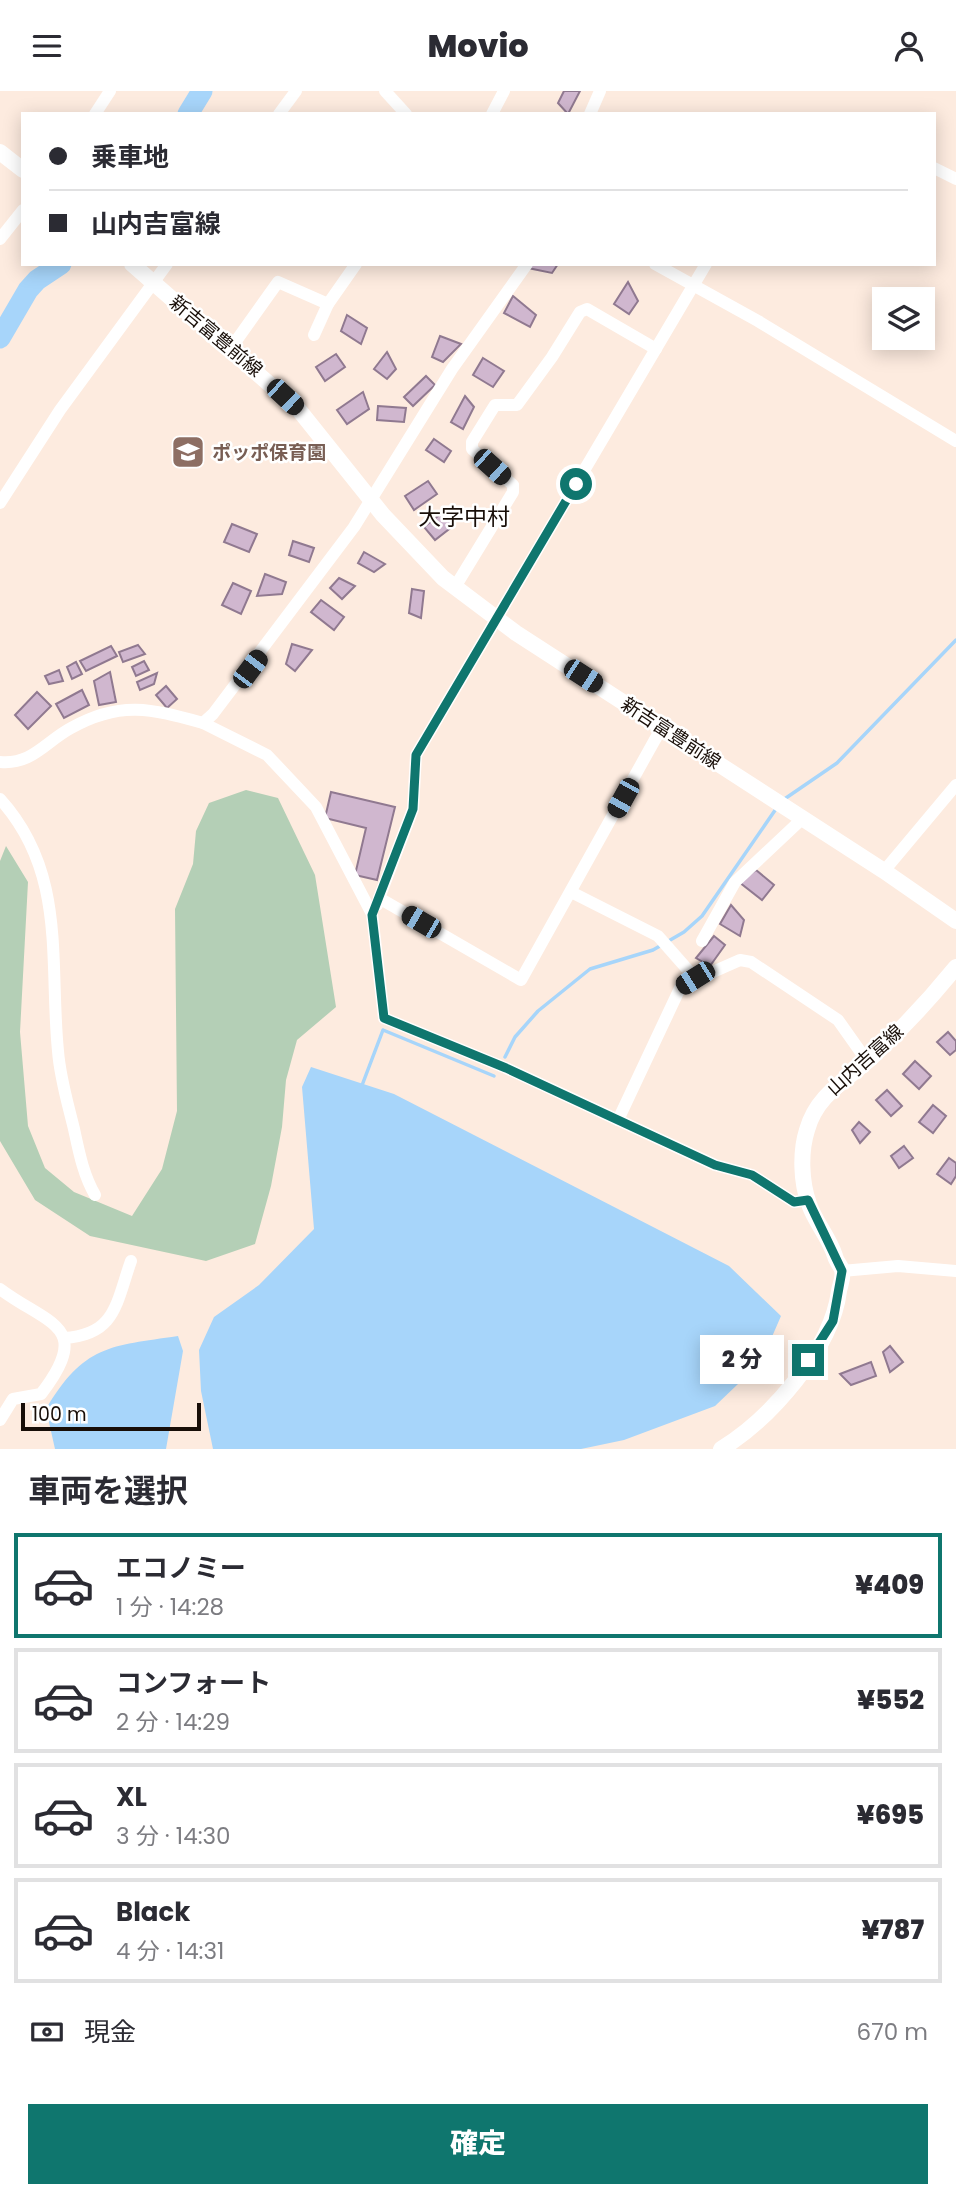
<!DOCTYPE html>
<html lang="ja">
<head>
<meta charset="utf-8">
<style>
	body { margin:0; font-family:Poppins,"Noto Sans JP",sans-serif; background:#f7f7f7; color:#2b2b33; height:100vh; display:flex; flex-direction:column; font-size:26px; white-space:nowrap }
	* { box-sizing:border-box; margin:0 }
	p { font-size:23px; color:#7c7c81 }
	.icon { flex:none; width:38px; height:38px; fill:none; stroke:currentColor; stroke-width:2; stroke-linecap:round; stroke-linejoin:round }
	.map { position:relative; height:1358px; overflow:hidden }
	.sheet { display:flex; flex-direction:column; background:#fff; flex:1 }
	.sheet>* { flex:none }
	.top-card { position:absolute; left:21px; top:21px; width:915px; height:154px; border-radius:0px; box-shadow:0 4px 18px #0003; display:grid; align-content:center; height:154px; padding:0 28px; background:#fff }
	.tools { position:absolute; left:872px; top:196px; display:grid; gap:14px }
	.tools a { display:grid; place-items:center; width:63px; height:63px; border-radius:0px; background:#fff; box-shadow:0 4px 18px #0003; font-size:35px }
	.scale { position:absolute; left:21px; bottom:18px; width:180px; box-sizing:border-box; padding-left:7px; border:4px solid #180e08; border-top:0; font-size:19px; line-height:24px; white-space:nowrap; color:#180e08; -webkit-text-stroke:5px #fff; paint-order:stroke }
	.end { position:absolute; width:32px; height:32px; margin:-16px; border:9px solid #0f766e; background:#fff; box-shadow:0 0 0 4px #fff }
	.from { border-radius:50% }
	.bubble { position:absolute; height:49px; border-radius:0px; background:#fff; box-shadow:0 4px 18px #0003; font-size:23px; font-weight:800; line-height:49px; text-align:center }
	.car { position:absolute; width:21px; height:42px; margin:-21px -10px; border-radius:9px; box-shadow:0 0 5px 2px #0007; background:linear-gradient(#222 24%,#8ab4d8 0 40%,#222 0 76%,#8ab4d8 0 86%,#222 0) }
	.top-card b { display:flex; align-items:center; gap:24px; height:66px; font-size:26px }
	.top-card b+b { border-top:2px solid #e1e1e2 }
	.top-card i { width:18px; height:18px; background:#2b2b33 }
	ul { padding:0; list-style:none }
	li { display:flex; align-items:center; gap:21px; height:105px; margin:0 14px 10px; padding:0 14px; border:4px solid #e1e1e2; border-radius:0px }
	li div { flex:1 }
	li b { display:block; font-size:26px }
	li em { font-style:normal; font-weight:800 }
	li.current { border-color:#0f766e }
	li>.icon { width:63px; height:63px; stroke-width:1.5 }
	h2 { padding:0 28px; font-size:32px; line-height:84px }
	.pay { display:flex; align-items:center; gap:18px; height:77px; padding:0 28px; font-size:26px }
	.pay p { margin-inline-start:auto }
	.cta { display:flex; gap:14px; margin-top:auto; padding:14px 28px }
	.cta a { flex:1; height:80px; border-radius:0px; background:#0f766e; color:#fff; font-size:28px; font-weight:800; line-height:80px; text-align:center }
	header { display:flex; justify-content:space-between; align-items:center; height:91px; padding:0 28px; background:#fff; font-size:32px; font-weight:800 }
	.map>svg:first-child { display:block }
	.green { fill:#b4cfb6 }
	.water { fill:#a7d5fa }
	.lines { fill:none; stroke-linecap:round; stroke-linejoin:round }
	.stream { stroke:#a7d5fa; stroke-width:3.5 }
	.river { stroke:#a7d5fa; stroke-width:21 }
	.building { fill:#d0b7cf; stroke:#907990; stroke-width:2 }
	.minor { stroke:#fff; stroke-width:12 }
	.major { stroke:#fff; stroke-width:16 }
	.route { stroke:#0f766e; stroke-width:9 }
	.labels { text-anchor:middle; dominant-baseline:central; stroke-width:5; stroke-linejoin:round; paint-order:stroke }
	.street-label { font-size:19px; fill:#180e08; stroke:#fff }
	.education-label { font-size:19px; font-weight:bold; fill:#785e54; stroke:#fff; text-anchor:start }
	.quarter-label { font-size:23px; fill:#180e08; stroke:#fff }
</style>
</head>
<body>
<header><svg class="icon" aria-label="menu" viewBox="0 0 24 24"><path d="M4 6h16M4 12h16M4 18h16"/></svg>Movio<svg class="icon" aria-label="person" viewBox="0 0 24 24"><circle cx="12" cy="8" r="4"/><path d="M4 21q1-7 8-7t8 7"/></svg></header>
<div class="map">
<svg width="956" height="1358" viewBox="0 0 956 1358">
	<rect width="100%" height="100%" fill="#fdebdf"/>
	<polygon class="green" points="246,699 278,707 315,784 336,916 297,949 286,989 282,1036 271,1095 255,1153 206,1170 90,1145 35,1109 0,1050 0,770 6,755 28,791 20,941 28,1035 45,1077 74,1101 132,1125 162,1078 177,1020 175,818 193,773 196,740 209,712"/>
	<g class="water">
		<polygon points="311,976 394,1003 729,1175 781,1225 761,1271 715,1315 624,1349 581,1358 213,1358 201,1300 199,1259 214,1226 259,1194 314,1138 302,996"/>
		<path d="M178,1245L183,1260L166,1358H55L46,1318C84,1254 110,1255 178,1245Z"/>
	</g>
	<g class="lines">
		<g class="stream">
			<polyline points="783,709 837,672 956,549"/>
			<polyline points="505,966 515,946 538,920 590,878 653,859 684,841 702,825 778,715"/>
			<polyline points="361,997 383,939 494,985"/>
		</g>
		<g class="river">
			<polyline points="188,23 202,0"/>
			<polyline points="0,247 28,199 37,189 61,173"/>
		</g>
	</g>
	<g class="building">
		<polygon points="564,0 580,0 568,23 558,12"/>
		<polygon points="531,173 558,173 552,182 528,177"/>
		<polygon points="628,191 638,210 629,223 614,213"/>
		<polygon points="513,205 536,224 530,236 504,222"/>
		<polygon points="347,224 367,237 361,253 341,240"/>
		<polygon points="440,245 461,253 443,271 432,266"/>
		<polygon points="387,261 396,278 387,288 374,278"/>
		<polygon points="336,263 345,276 325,290 316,276"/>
		<polygon points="483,267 504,280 493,296 473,284"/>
		<polygon points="426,285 435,294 413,315 404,306"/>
		<polygon points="363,301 369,318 347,333 337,319"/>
		<polygon points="465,305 474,316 463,338 451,331"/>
		<polygon points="378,315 406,317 404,331 377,329"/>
		<polygon points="434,348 451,360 444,371 426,359"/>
		<polygon points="428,390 437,403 414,419 405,405"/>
		<polygon points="442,422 453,435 435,449 424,436"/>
		<polygon points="232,433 257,443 249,461 224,451"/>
		<polygon points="293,450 314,457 309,471 289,464"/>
		<polygon points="364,461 385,473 374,481 358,472"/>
		<polygon points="265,483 286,491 282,503 257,505"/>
		<polygon points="339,487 355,495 342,508 330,497"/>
		<polygon points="233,492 251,500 241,523 222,514"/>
		<polygon points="412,498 424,500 421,527 409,522"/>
		<polygon points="321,509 344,526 334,539 311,521"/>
		<polygon points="292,553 312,559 295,580 286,573"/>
		<polygon points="138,554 145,563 123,571 119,561"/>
		<polygon points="111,555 117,565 86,580 80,570"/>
		<polygon points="144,570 149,579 136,585 132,576"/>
		<polygon points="76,571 82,583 72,588 67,576"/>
		<polygon points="59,579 63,590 49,593 45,585"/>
		<polygon points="110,581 116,611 99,614 94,590"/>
		<polygon points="157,582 154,593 140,599 137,591"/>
		<polygon points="166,595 177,608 167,617 156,604"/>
		<polygon points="82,599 89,614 64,627 56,613"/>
		<polygon points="37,601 51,615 28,638 15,624"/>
		<polygon points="331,701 395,716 377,789 355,784 366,737 325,727"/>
		<polygon points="756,779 774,794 762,809 739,791"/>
		<polygon points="731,814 744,829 740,845 720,833"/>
		<polygon points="714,845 725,854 710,875 696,867"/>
		<polygon points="948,941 956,950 956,959 950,964 937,951"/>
		<polygon points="915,970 931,985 919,998 903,983"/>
		<polygon points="887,999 902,1015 891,1025 876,1009"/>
		<polygon points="933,1014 946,1025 933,1042 919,1031"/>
		<polygon points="859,1031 870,1041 860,1052 852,1039"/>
		<polygon points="904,1055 913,1067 899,1077 891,1065"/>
		<polygon points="949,1067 956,1072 956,1085 951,1093 937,1083"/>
		<polygon points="890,1255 903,1271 890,1281 883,1261"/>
		<polygon points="871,1271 876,1285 851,1294 840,1283"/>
	</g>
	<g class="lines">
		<g class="minor">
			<polyline points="385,0 406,23"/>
			<polyline points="95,23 110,0"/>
			<polyline points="279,23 296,0"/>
			<polyline points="492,23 504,0"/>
			<polyline points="590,23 600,0"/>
			<polyline points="934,77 956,88"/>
			<polyline points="0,148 23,119"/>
			<polyline points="655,173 758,230 956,350"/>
			<polyline points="314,244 328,213"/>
			<polyline points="231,257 278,191 328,213 356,173"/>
			<polyline points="0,412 60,319 167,173"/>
			<polyline points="455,496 513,401 513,394 472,358 472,351 495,314 517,314 552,266 580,221 587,218 656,258"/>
			<polyline points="203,632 267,664 316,716 372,823 384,927 506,977 715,1074 752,1084 794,1111 808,1109"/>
			<path d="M0,671C32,674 45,651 71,637C121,609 152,618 203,632L213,623L354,436L452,278L527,173"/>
			<path d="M0,708C67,782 49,870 58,960C60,987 68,1013 74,1038C79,1061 83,1083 95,1104"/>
			<polyline points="884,780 956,694"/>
			<polyline points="571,801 658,845 695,887"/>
			<polyline points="379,807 413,718 416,664 706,173"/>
			<polyline points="377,814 379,807 521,889 662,636"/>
			<polyline points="702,850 735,791 802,728"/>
			<polyline points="618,1029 681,895 740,869 751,871 838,929 867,970"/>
			<polyline points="842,1180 898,1175 956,1180"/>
			<path d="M0,1198C48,1234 94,1234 41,1303L13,1308L0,1329"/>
			<path d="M64,1247C116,1244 116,1212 131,1170"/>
		</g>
		<g class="major">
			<polyline points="0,61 23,79"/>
			<polyline points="132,173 299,319 383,424 443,487 516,542 884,780 956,830"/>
			<path d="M721,1358C770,1328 832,1258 839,1200C840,1194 844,1185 842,1179C841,1175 836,1170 835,1165C829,1146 815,1131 809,1113C801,1091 800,1061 807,1039C817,1003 846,990 872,966C902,938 930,908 956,876"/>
		</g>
	</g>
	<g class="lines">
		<polyline class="route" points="576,393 416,664 413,718 372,824 384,927 506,977 715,1074 752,1084 794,1111 808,1109 842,1180 833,1230 808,1269"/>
	</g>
	<defs>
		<symbol id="school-square" viewBox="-11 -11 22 22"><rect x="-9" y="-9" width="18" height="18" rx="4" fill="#8d6e63" stroke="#fff"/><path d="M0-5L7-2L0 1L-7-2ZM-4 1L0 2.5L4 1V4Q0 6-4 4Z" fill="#fff"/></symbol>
	</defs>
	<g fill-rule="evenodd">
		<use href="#school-square" x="169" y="342" width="38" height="38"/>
	</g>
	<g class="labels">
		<g class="street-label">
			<text transform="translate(216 245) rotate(40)">新吉富豊前線</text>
			<text transform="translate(671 642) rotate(33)">新吉富豊前線</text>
			<text transform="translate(865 969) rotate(-42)">山内吉富線</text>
		</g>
		<g class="education-label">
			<text x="212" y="361">ポッポ保育園</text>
		</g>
		<g class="quarter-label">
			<text x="464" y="426">大字中村</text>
		</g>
	</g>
</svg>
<div class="tools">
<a><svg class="icon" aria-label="layers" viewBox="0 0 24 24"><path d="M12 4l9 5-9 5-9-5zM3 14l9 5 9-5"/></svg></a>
</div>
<div class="scale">100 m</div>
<i class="end from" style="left:576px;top:393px"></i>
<i class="end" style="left:808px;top:1269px"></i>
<div class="bubble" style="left:700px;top:1244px;width:84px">2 分</div>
<i class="car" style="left:285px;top:306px;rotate:133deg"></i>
<i class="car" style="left:492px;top:376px;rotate:132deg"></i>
<i class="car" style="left:250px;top:578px;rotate:37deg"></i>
<i class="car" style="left:583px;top:585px;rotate:123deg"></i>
<i class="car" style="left:623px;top:707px;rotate:209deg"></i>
<i class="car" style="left:421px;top:831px;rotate:300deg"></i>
<i class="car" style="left:695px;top:887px;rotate:238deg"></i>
<div class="top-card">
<b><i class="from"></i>乗車地</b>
<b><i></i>山内吉富線</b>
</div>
</div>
<section class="sheet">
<h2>車両を選択</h2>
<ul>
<li class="current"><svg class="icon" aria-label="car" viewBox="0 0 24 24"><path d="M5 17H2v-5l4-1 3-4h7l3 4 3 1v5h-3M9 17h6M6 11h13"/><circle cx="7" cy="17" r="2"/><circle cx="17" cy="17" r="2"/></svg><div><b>エコノミー</b><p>1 分 · 14:28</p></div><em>¥409</em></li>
<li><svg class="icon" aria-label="car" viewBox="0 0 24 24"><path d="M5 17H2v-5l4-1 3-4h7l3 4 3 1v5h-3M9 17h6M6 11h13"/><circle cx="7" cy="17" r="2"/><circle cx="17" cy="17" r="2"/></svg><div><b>コンフォート</b><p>2 分 · 14:29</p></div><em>¥552</em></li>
<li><svg class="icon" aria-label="car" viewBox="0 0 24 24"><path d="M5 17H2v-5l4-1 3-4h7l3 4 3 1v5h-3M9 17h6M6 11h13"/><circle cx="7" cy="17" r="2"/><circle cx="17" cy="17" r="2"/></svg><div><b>XL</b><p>3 分 · 14:30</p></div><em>¥695</em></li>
<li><svg class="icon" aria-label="car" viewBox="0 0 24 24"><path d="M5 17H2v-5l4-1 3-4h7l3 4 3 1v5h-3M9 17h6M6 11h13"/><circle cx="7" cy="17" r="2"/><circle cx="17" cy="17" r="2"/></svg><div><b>Black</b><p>4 分 · 14:31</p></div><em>¥787</em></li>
</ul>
<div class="pay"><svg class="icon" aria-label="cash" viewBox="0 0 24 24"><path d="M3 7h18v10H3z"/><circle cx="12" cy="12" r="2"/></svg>現金<p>670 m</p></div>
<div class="cta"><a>確定</a></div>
</section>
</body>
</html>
